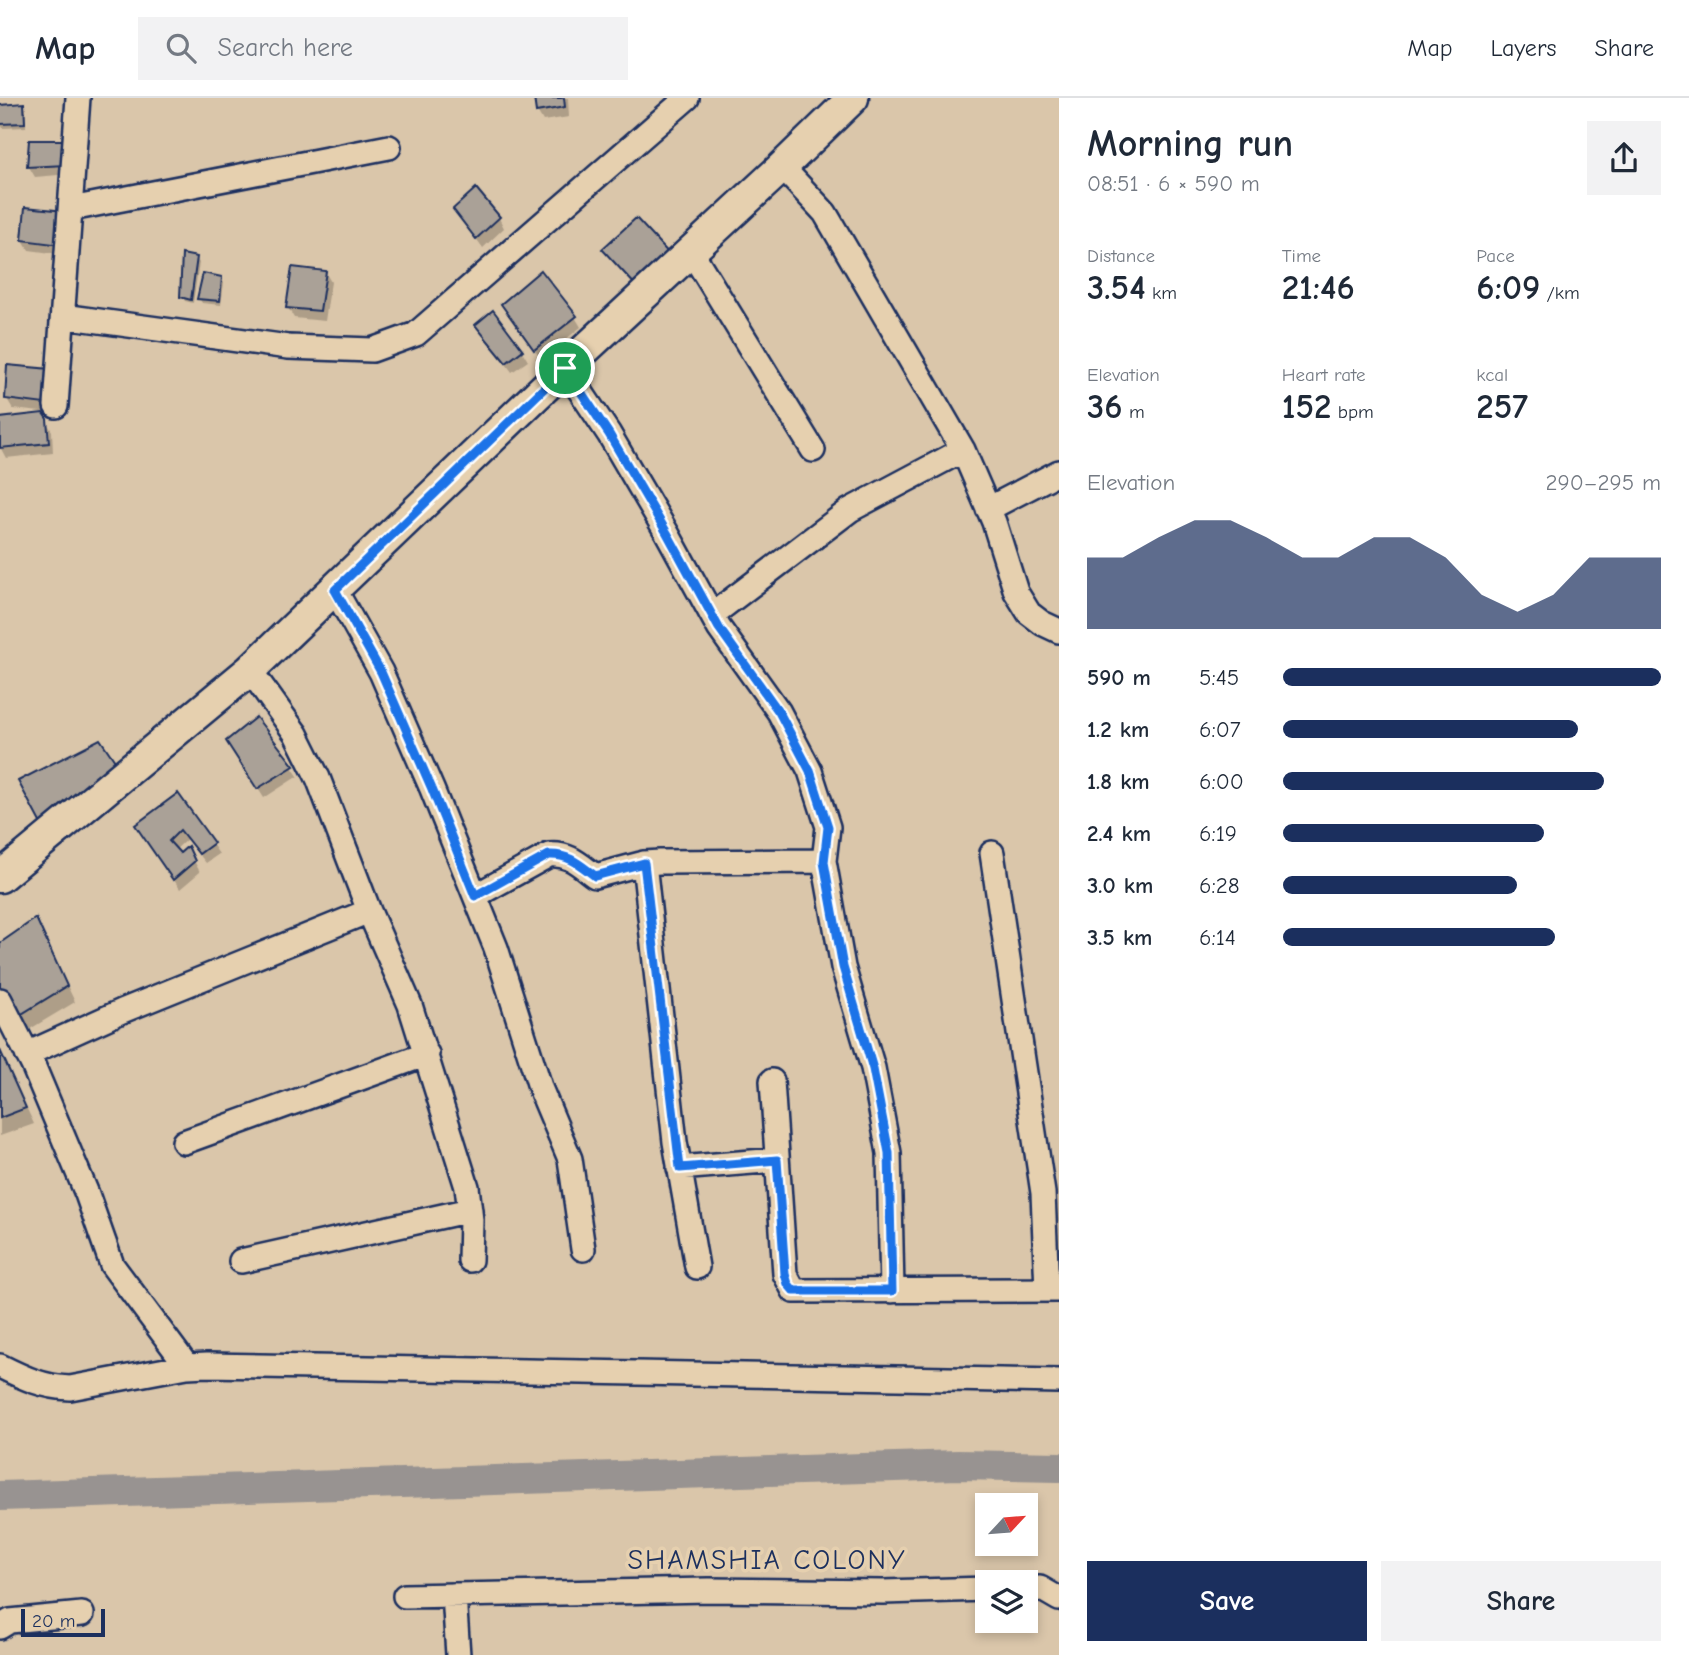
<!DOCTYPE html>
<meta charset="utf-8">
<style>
:root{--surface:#fff;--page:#f2f2f3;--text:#1f2937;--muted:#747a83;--line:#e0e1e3;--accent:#1b2f5e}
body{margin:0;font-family:"Comic Neue",sans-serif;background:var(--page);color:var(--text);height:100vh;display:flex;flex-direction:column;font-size:26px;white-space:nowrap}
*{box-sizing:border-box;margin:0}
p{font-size:23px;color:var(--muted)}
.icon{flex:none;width:38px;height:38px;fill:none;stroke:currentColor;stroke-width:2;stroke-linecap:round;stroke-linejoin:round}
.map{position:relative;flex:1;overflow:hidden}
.drawer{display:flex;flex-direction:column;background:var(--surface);width:630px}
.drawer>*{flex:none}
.needle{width:46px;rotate:64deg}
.tools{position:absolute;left:975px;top:1395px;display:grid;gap:14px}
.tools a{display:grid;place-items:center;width:63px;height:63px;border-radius:0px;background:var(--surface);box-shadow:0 4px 10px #0003;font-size:35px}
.scale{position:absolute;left:21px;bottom:18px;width:84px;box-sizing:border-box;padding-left:7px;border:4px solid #1b2f5e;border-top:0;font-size:19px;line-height:24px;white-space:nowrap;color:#1b2f5e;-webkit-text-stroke:5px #e6d0af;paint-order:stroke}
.pin{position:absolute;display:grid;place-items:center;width:60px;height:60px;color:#fff;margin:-30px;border:4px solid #fff;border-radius:50%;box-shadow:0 2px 7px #0007}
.round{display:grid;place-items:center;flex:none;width:74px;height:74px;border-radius:0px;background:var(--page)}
.headline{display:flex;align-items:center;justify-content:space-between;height:119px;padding:0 28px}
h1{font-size:38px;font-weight:600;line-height:52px}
.figures{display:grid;grid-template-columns:repeat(3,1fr);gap:10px;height:119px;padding:7px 28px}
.figures div{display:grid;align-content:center}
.figures b{font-size:35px;font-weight:600}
.figures small{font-size:19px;font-weight:400}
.figures p{font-size:19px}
.chart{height:196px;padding:14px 28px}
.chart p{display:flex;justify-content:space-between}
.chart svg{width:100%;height:126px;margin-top:7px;fill:var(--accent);opacity:.7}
.cta{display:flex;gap:14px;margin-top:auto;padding:14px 28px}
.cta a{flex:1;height:80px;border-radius:0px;background:var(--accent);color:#fff;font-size:28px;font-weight:600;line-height:80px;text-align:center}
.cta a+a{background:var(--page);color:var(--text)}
ul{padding:0 28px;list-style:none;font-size:23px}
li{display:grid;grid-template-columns:112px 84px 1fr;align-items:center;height:52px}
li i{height:18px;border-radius:9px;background:var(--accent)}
header{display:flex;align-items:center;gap:42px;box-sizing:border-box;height:98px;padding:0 35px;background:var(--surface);border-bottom:2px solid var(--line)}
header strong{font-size:33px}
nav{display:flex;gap:38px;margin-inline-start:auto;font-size:24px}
.search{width:490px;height:63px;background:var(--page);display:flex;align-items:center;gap:18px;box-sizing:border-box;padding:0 24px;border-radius:0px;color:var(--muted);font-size:26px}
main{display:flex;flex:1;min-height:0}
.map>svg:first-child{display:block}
.shadow{fill:#0003}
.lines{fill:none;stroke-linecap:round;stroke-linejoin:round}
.canal{stroke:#989391;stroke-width:30}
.building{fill:#aaa197;stroke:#1b2f5e;stroke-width:2}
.minor-casing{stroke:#1b2f5e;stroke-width:28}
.tertiary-casing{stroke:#1b2f5e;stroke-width:35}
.minor{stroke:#e6d0af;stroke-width:23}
.tertiary{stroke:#e6d0af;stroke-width:30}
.route-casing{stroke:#fff;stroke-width:14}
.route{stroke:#1a73e8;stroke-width:9}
.labels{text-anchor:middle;stroke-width:7;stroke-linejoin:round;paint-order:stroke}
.neighbourhood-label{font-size:28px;letter-spacing:2px;fill:#1b2f5e;stroke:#e6d0af}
</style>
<header>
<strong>Map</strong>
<div class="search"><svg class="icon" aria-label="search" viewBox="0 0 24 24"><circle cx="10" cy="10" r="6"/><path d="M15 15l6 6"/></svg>Search here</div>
<nav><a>Map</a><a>Layers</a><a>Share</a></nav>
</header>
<main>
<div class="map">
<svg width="1059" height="1557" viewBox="0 0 1059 1557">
<rect width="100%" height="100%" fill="#dac6aa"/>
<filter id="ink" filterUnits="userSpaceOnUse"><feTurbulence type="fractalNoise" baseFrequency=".0143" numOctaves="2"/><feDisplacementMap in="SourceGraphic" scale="14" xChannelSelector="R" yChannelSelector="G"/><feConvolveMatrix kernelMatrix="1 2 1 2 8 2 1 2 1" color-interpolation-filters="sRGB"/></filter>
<g filter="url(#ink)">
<!-- shadow -->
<path class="shadow" d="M536 0H568L569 19 543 23 537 13Z
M24 7 26 11V29L3 30 0 26Z
M62 43 70 76 35 79 29 69Z
M455 111 499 120 504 130 483 150Z
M64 114 66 157 29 152 23 142Z
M636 122 646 200 610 161 604 151Z
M196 160 199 165 193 205 185 203 182 198Z
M325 174 331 184 325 223 294 220 288 210Z
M221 181 224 185 221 207 202 205 199 200Z
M509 216 575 219 581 229 541 261Z
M477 227 522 253 528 263 512 274Z
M54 283 50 315 13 311 7 301Z
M42 317 52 333 53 355 6 360 0 349V322Z
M234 653 292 669 298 678 264 700Z
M178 697 219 756 206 765 187 741 175 752 180 757 193 761 200 774 180 791 144 738Z
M36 823 75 904 25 934 0 887V847Z
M0 953 34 1026 0 1038Z"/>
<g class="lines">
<!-- canal -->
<path class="canal" d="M0 1398 958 1367 1059 1369"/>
</g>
<!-- building -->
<path class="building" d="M534 0H564L565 9 536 14Z
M24 5 25 25 0 26V7Z
M29 42H63L66 67 27 69Z
M476 90 500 119 476 141 453 111Z
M25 109 65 113 61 147 22 142Z
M636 120 674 161 639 191 602 151Z
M182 156 197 159 191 202 180 199Z
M292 169 326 173 320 213 286 210Z
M541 172 577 218 534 252 501 206Z
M203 175 222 179 220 203 197 201Z
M493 212 523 252 506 265 475 227Z
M7 267 50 271 44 306 5 301Z
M43 315 47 321 49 345 0 350V320Z
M256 619 294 668 257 691 226 643Z
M100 641 119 669 43 730 18 683Z
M178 695 214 745 199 756 180 732 169 743 180 755 188 748 195 763 173 782 135 727Z
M36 820 67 888 15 920 0 891V845Z
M0 952 26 1010 0 1020Z"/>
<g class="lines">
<defs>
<path id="minor" d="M782 69 825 115 963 352 994 424 1016 494 1029 515 1042 525 1059 533
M71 111 389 49
M691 153 813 352
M63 218 288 249 372 252 416 236 687 0
M565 270 609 336 667 435 719 530 779 614 810 673 828 729 824 763 843 869 873 970 889 1055 892 1193
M56 308 78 0
M988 411 1059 374
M335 492 381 574 432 691 496 850 541 992 570 1061 583 1151
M712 517 850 412 963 352
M250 572 296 636 318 680 369 813 410 907 467 1089 471 1122 470 1162
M992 755 1043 1095 1047 1192
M644 765 675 1044 697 1169
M475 798 549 757C569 755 580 767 595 778L644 765 660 764 824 763
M0 902 33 967 87 1096 112 1167 187 1268
M27 956 122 913 369 813
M772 983 785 1176 794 1193 1059 1192
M184 1044 427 956
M679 1070 777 1062
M241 1163 470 1112
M0 1268C24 1280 43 1289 70 1290L187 1268 207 1267 1059 1283
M1026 1491 1040 1490 1059 1501
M454 1497 458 1557
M405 1498 709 1492 883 1494 987 1491
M0 1529 10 1523 82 1516"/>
<path id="tertiary" d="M0 779 250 572 565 270 782 69 853 0"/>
</defs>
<!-- minor casing -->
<use href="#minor" class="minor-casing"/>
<!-- tertiary casing -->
<use href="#tertiary" class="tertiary-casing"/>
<!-- minor -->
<use href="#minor" class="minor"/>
<!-- tertiary -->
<use href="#tertiary" class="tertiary"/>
</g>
</g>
<g class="lines" filter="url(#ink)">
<defs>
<path id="route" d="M565 270 609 336 667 435 719 530 779 614 810 673 828 729 824 764 843 869 873 971 889 1055 892 1193H794L788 1186 785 1176 777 1062 680 1070 644 765 595 778C580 767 569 756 549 757L475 798 432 691 381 574 335 492Z"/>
</defs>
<!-- route casing -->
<use href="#route" class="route-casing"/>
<!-- route -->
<use href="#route" class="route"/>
</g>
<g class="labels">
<!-- neighbourhood labels -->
<g class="neighbourhood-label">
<text x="767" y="1471">SHAMSHIA COLONY</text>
</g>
</g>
</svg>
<div class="tools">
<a><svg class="needle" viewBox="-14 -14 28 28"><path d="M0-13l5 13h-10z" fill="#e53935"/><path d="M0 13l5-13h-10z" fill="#747a83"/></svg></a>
<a><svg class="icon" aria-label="layers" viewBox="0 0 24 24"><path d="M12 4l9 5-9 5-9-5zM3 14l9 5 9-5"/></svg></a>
</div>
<div class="scale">20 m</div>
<div class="pin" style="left:565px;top:270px;background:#1e9e55"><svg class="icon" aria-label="arrive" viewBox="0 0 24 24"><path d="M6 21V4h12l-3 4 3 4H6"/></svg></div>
</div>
<section class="drawer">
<div class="headline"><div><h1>Morning run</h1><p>08:51 · 6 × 590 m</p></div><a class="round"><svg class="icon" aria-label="share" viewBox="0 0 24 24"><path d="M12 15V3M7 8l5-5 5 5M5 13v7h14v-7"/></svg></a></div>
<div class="figures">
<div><p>Distance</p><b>3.54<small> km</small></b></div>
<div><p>Time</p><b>21:46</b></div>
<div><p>Pace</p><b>6:09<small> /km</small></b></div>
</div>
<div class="figures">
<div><p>Elevation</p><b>36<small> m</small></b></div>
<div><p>Heart rate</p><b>152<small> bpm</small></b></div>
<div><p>kcal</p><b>257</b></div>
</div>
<div class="chart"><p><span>Elevation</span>290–295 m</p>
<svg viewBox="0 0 160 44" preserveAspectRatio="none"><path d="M0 44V19L10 19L20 12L30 6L40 6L50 12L60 19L70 19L80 12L90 12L100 19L110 32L120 38L130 32L140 19L150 19L160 19V44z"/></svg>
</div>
<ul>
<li><b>590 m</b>5:45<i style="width:100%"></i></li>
<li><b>1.2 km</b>6:07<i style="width:78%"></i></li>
<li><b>1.8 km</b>6:00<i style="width:85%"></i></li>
<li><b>2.4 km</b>6:19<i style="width:69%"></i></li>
<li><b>3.0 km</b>6:28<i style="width:62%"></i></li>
<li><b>3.5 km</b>6:14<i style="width:72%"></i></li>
</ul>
<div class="cta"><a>Save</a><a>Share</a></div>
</section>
</main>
